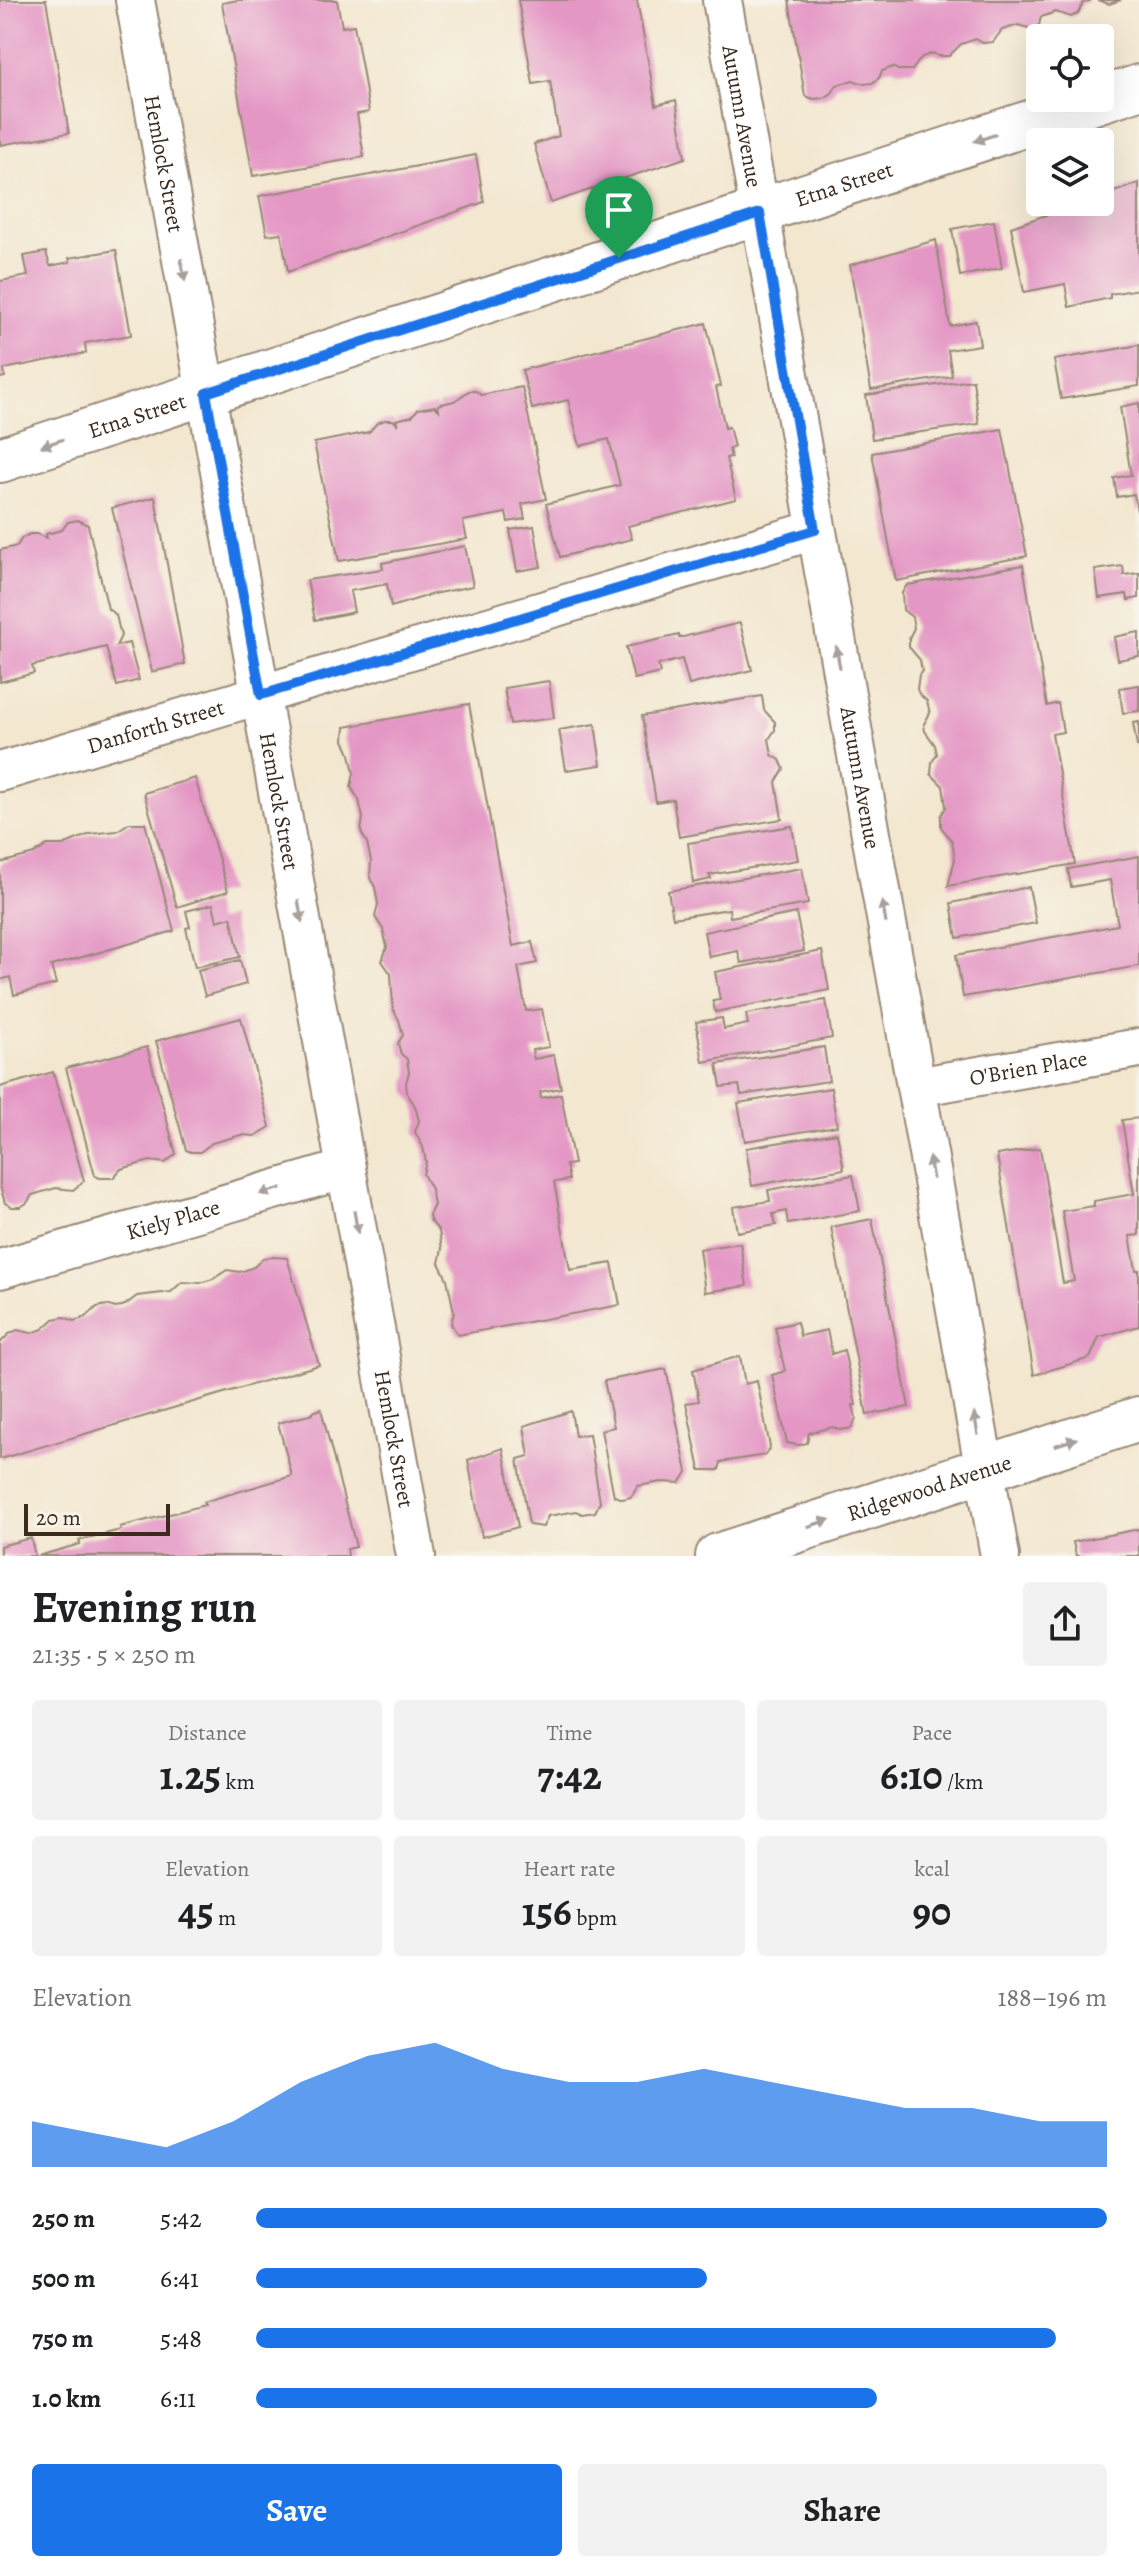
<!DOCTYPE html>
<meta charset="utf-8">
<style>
:root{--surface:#fff;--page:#f2f2f2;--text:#202124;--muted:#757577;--accent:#1a73e8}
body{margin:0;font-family:Alegreya,serif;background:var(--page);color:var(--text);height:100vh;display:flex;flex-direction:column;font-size:30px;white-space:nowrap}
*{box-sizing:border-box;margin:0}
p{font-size:26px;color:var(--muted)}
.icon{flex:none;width:44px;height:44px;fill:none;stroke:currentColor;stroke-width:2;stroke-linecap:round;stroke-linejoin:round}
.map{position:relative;height:1556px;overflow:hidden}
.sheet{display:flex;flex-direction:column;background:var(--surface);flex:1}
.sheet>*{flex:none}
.controls{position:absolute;left:1026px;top:24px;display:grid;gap:16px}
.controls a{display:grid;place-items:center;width:88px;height:88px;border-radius:8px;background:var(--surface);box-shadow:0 8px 32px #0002;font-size:40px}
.scale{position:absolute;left:24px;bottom:20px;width:146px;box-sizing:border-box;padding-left:8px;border:4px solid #3b2a1e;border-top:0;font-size:22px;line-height:28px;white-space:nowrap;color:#3b2a1e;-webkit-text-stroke:6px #f7f3e8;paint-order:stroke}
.pin{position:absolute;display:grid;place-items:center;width:68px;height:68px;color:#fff;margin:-82px -34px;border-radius:50% 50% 50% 0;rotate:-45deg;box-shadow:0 0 8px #0007}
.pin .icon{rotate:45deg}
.round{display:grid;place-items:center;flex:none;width:84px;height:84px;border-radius:8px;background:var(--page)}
.headline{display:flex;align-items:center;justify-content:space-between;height:136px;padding:0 32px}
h1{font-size:44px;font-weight:700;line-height:60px}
.figures{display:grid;grid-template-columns:repeat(3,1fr);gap:12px;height:136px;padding:8px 32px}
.figures div{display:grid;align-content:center;border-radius:8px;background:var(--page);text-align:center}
.figures b{font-size:40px;font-weight:700}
.figures small{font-size:22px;font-weight:400}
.figures p{font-size:22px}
.chart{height:224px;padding:16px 32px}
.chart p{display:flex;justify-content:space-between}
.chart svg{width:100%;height:144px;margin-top:8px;fill:var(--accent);opacity:.7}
.primary-button{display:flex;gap:16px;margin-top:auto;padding:16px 32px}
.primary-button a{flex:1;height:92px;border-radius:8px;background:var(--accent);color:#fff;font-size:32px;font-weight:700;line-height:92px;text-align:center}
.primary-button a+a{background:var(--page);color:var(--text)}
ul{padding:0 32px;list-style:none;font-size:26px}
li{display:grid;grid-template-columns:128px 96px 1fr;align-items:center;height:60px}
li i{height:20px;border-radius:10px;background:var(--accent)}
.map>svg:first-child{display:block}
.building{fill:#e496c5}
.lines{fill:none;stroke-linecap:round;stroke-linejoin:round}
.street-casing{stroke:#978877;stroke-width:42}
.secondary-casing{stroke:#978877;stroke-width:48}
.street{stroke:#fff;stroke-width:38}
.secondary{stroke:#fff;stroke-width:44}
.oneway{fill:#a79f9a}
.route-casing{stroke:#fff;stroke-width:16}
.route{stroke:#1a73e8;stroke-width:10}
.labels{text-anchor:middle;stroke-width:7;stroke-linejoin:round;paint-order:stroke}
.street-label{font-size:22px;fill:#3b2a1e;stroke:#f7f3e8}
</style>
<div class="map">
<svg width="1139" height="1556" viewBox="0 0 1139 1556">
<rect width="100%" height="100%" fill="#f7f3e8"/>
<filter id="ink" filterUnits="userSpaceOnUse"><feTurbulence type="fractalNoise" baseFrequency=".0125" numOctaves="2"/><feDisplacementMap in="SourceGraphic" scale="16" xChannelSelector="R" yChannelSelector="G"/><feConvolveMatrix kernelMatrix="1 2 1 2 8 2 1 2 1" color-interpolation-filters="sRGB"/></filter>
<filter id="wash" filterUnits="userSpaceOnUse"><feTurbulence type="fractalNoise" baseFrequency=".006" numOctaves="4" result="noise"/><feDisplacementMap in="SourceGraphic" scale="32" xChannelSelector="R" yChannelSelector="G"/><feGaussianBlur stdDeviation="1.8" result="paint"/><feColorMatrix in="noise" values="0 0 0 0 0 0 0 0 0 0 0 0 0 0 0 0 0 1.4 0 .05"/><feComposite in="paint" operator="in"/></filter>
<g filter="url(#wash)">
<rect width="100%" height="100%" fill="#f3e7d0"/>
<g id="blocks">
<!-- building -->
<path class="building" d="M0 0H46L69 133 0 145Z
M238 0H337L342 27 354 25 362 68 369 112 357 114 364 157 253 176 222 3Z
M518 0H637L656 105 676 100 685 158 551 203 534 144 559 136 550 81 533 84Z
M789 0H1090V1L1083 3 1078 13 1071 17 1056 12 1041 17 1039 25 1032 29 1018 25 1002 30 993 42 983 43 976 39 961 44 949 56H938L933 53 922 57 912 70H898L893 67 882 71 879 78 872 83 864 84 853 80 837 85 832 93 824 98 814 99 805 96Z
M1097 0H1121L1109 4Z
M476 155 484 202 288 272 281 233 267 235 259 196Z
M1139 183V289L1110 294V298L1069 307 1065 284 1024 292 1011 227 1084 202H1100V197Z
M994 221 1002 268 960 276 952 229Z
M936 240 950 326 976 321 980 345 948 350 952 376 871 390 850 265Z
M116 250 131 335 85 343 86 353 4 369 5 377 0 378V281L28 276 24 256 46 252 50 266 70 262 69 258Z
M706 323 721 386 716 387 725 428 729 427 734 447 729 449 731 457 726 458 736 499 628 526 632 539 560 557 546 504 620 485 609 439 580 446 568 400 532 409 522 370Z
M1139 345V386L1061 399 1054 360Z
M973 380 979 424 872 439 866 395Z
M522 387 546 499 522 504 525 519 508 522 506 513 463 521 467 539 339 561 314 443 369 432 377 423 385 420H393L398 425 396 420 412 416 418 409 435 406 439 410 438 405 454 401 469 391H476L481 395Z
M1139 403V510L1137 511 1134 494 1117 497 1114 478 1131 475 1120 407Z
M1002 429 1027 556 896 581 872 453Z
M155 497 185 664 152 672 112 508Z
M78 520 88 525 108 609 116 615 121 636 116 646 129 643 139 680 117 686 106 647 32 666 34 673 0 682V550L17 546 22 538 30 534H37L47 538 46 534 62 530 68 522Z
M534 526 541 567 517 571 510 530Z
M465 546 473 586 433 594 391 607 387 584 350 591 354 612 315 620 307 580 383 569 382 563Z
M1023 565 1047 706 1058 703 1063 732 1052 734 1075 864 948 886 955 859 952 841 941 827V816L946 807 943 786 931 774 932 762 937 754 935 745 925 731 924 724 930 713 927 701 919 694 917 689 919 675 922 671 920 660 909 647V638L914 628 912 617 903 610 902 593 907 585Z
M1123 566 1124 575 1139 573V598L1128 600 1127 594 1099 598 1095 570Z
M740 623 752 670 689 685 682 659 658 665 660 673 634 679 626 647 679 635V638Z
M1139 632V656L1118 660 1114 637Z
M549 681 554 718 510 724 504 688Z
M1139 685V711L1123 713 1119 688Z
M762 696 764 710 775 722V730L769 739 772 755 780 760 784 769 776 782 782 819 679 837 673 799 656 802 642 716Z
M469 704 513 946 532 942 537 963 518 967 526 1011 542 1009 549 1047 532 1050 534 1059 554 1055 561 1088 540 1092 541 1098 561 1094 574 1164 566 1165 569 1180 554 1182 570 1270 612 1263 620 1305 458 1335 451 1324 454 1312 447 1279 439 1263 442 1249 439 1231 430 1220 429 1215 434 1205 431 1189 423 1174 426 1162 423 1147 415 1132 419 1121 415 1106 407 1093 406 1083 409 1072 407 1059 401 1054 398 1043 403 1035 399 1020 393 1009 391 974 382 961 387 947 383 929 375 917 378 904 375 887 370 878 371 861 367 843 361 832 363 818 359 800 351 787 354 773 350 754 344 740 345 727Z
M1139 722V746H1137L1133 723Z
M595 724 601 765 566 770 559 730Z
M195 778 228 891 177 907 144 793Z
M129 823H145L174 931 51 966 56 984 14 995 10 977 0 980V863L34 854 47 845H63L90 834 117 831Z
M792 826 798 860 709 875 711 879 693 883 688 843Z
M1139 856V966L963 997 956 955 1118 925 1110 880 1071 887 1068 869Z
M802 868 808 904 730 917 729 909 673 918 668 891Z
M1029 887 1036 923 957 938 951 903Z
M213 904 217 921 231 917 240 957 195 967 186 928 190 927 186 911Z
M796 913 804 951 741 963 738 951 709 957 704 932Z
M822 951 829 990 715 1012 713 1001 720 1000 715 972Z
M240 960 246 984 205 996 198 970Z
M826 1000 832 1038 703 1062 696 1022 722 1018 724 1029 748 1024 746 1014Z
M241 1018 270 1127 255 1136 241 1135 212 1143 200 1152H191L186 1150 156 1041Z
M147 1047 176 1154 165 1163 150 1161 121 1169 113 1178H100L95 1176 66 1068Z
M824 1047 829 1081 741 1095 739 1085 721 1087 717 1064Z
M53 1072 84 1181 73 1190 56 1188 32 1195 27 1203 20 1207H12L5 1203 0 1186V1087Z
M831 1088 837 1126 745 1141 738 1103Z
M1139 1118V1235L1130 1236 1136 1270H1139V1326L1099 1337 1090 1358 1034 1375 997 1155 1040 1148 1063 1283 1074 1281 1062 1211 1094 1206V1201L1134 1194 1122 1120Z
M837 1133 844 1169 752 1186 746 1148Z
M853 1175 860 1211 788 1224 786 1211 773 1214 776 1225 737 1232 733 1207 770 1201 768 1190Z
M872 1219 909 1407 867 1415 831 1227Z
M740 1243 747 1286 705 1292 699 1249Z
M272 1257 287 1258 319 1365 0 1459V1343L9 1334 17 1330 32 1333 43 1329 54 1319 64 1317 74 1321 86 1317 97 1307 107 1305 115 1308 125 1305 137 1296 171 1292 182 1282 200 1283 213 1279 227 1270 240 1272 254 1267 263 1258Z
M797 1322 800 1336 827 1330 832 1354 844 1350 856 1405H853L856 1418 852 1428 840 1430 832 1427 809 1433 807 1443 799 1445 787 1443 772 1375 785 1371 775 1327Z
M740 1356 745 1384 757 1381 770 1447 765 1455 721 1462 719 1470H700L686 1403 699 1401 693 1370Z
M666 1369 687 1472 680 1483 661 1482 638 1486 631 1497 623 1499 614 1496 601 1430 614 1427 604 1381Z
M321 1409 356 1547 347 1549 348 1556H38L80 1544 79 1540 121 1530 120 1527 205 1505 203 1502 292 1476 278 1423 313 1414V1412Z
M571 1411 575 1436 589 1434 600 1502 595 1512 582 1514 577 1511 548 1516 543 1527 529 1525 518 1459 529 1456 524 1426Z
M503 1448 518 1527 482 1537 468 1460Z
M1139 1529V1556H1076L1073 1542Z
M31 1538 35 1556H0V1546Z"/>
</g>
</g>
<g filter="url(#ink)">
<use href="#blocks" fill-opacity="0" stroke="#978877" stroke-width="2"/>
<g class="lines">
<defs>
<g id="street">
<path id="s1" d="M135 0 416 1556"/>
<path id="s2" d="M722 0 1000 1556"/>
<path id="s3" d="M0 772 815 530"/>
<path id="s4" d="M916 1087 1139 1048"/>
<path id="s5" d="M0 1269 346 1169"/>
</g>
<g id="secondary">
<path id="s6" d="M0 460 1139 87"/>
<path id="s7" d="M718 1556 1139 1419"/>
</g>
</defs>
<!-- street casing -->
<use href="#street" class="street-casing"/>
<!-- secondary casing -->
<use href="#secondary" class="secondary-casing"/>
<!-- street -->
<use href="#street" class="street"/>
<!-- secondary -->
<use href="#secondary" class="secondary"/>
</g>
<!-- one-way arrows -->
<defs><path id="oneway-solid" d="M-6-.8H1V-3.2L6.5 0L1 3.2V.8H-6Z" transform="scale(2)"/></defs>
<g class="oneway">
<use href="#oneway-solid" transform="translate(985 138) rotate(162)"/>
<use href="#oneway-solid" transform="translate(183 270) rotate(80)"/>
<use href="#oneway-solid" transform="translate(52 443) rotate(162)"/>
<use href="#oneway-solid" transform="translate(838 657) rotate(-100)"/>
<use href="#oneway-solid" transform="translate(300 911) rotate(80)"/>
<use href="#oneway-solid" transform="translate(884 912) rotate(-100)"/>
<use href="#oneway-solid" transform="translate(931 1168) rotate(-100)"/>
<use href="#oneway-solid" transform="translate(271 1191) rotate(164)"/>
<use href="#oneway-solid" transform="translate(356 1222) rotate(80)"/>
<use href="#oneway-solid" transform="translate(976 1424) rotate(-100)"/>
<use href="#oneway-solid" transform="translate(1066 1442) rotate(-18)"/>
<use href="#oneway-solid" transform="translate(819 1523) rotate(-18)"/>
</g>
</g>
<g class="lines" filter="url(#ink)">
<defs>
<path id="route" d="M760 213 815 530 261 695 206 393Z"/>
</defs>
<!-- route casing -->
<use href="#route" class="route-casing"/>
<!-- route -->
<use href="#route" class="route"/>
</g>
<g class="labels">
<!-- street labels -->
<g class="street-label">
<text dy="8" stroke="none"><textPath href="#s2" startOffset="118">Autumn Avenue</textPath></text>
<text dy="8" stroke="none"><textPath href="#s1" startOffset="166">Hemlock Street</textPath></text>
<text dy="8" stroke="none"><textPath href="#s6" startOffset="888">Etna Street</textPath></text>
<text dy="8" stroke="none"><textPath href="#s6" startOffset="144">Etna Street</textPath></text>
<text dy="8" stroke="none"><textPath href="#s3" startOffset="162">Danforth Street</textPath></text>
<text dy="8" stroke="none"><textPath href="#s2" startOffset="790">Autumn Avenue</textPath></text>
<text dy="8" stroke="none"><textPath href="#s1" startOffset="814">Hemlock Street</textPath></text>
<text dy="8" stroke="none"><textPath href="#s4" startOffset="114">O'Brien Place</textPath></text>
<text dy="8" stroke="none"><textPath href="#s5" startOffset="180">Kiely Place</textPath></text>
<text dy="8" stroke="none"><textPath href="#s1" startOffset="1462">Hemlock Street</textPath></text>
<text dy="8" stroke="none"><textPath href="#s7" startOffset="222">Ridgewood Avenue</textPath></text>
</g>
</g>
</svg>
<div class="controls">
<a><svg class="icon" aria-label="locate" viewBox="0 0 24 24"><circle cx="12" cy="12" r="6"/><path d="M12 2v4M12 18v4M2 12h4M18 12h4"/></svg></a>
<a><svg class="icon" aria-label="layers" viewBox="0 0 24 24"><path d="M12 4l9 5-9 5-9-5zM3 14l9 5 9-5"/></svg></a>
</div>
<div class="scale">20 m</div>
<div class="pin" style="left:619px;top:258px;background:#1e9e55"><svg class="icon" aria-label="arrive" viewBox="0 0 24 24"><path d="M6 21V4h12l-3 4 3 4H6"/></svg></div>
</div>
<section class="sheet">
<div class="headline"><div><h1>Evening run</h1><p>21:35 · 5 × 250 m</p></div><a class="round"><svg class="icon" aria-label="share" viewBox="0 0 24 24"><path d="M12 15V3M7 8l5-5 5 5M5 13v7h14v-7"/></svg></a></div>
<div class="figures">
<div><p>Distance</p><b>1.25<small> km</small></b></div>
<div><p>Time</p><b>7:42</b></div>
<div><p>Pace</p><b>6:10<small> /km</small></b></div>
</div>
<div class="figures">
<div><p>Elevation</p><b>45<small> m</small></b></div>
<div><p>Heart rate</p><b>156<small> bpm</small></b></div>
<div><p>kcal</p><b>90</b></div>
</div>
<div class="chart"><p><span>Elevation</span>188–196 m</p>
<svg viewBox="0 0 160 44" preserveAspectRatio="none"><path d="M0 44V30L10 34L20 38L30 30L40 18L50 10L60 6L70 14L80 18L90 18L100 14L110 18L120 22L130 26L140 26L150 30L160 30V44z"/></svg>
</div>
<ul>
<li><b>250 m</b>5:42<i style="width:100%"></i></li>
<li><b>500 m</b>6:41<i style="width:53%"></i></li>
<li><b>750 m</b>5:48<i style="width:94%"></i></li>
<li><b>1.0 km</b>6:11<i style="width:73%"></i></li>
</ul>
<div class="primary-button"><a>Save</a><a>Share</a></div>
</section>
